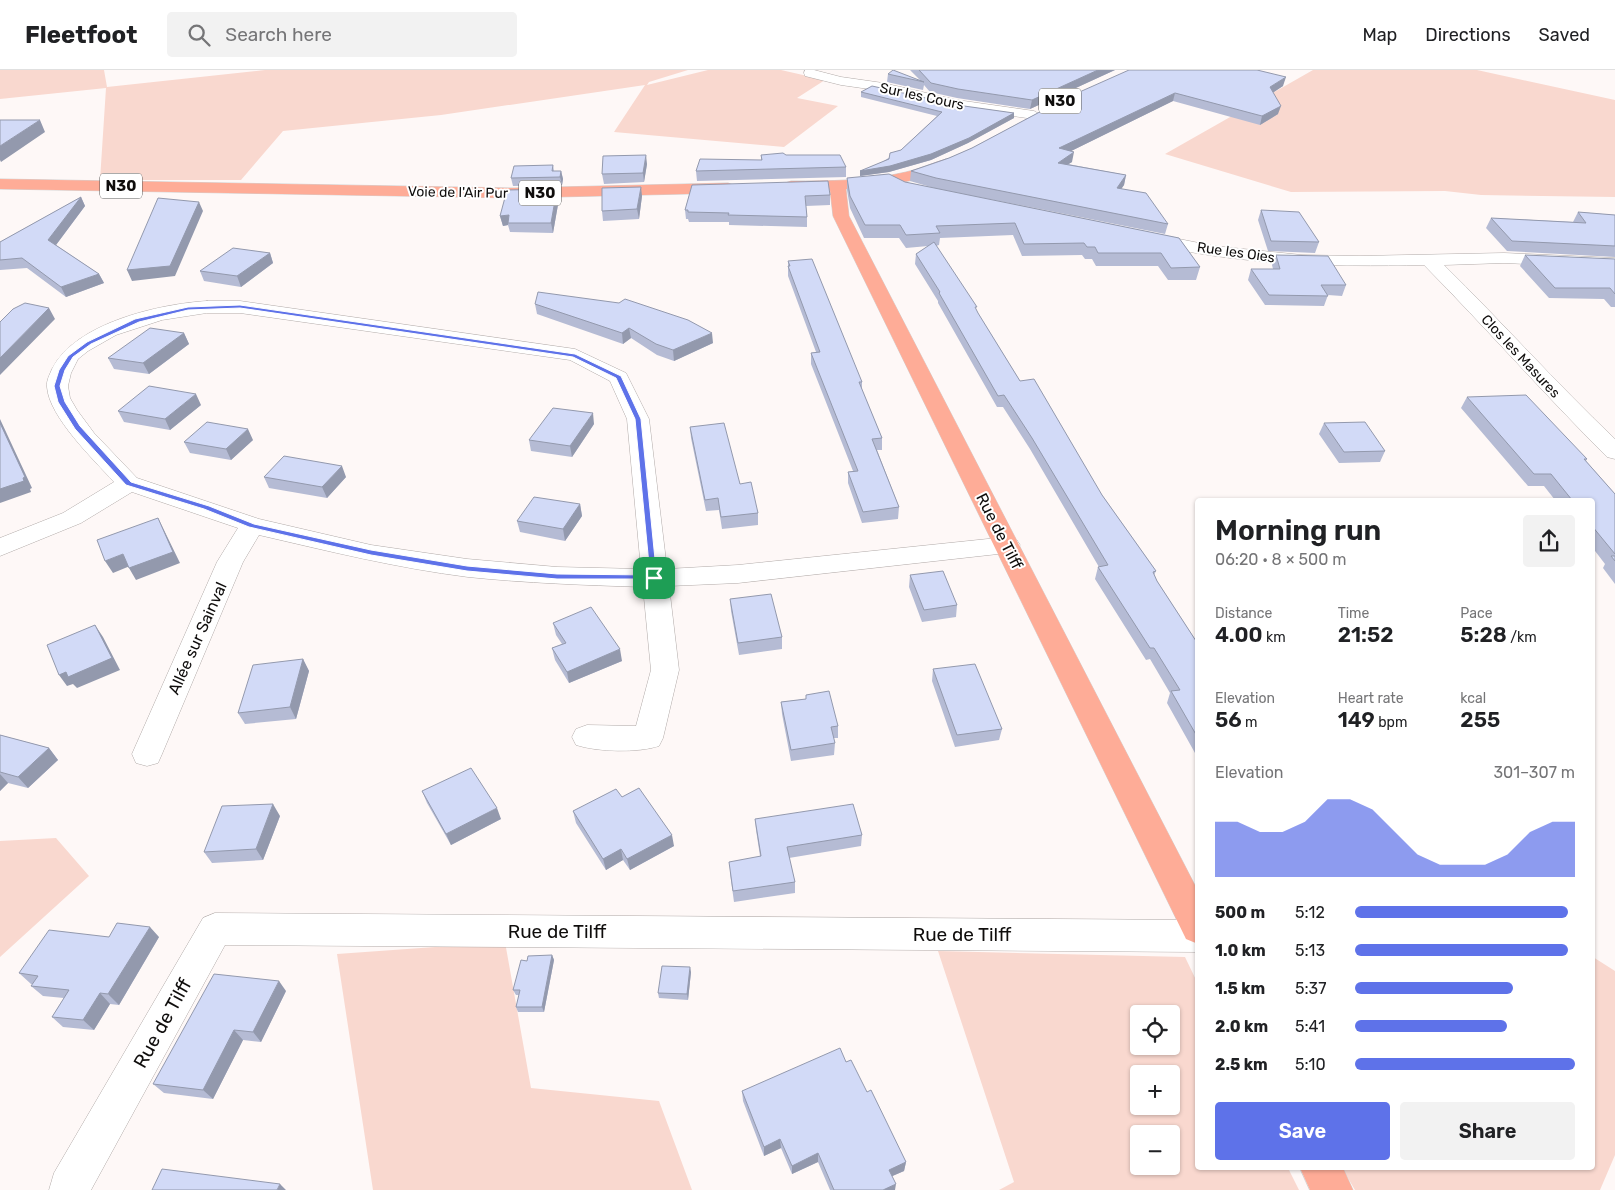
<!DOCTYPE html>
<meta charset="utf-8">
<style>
:root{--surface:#fff;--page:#f2f2f2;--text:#202124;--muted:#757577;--line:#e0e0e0;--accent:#5e72e9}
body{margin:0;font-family:Rubik,sans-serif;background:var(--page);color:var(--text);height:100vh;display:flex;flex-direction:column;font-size:19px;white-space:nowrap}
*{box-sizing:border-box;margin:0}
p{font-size:16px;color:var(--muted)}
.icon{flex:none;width:28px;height:28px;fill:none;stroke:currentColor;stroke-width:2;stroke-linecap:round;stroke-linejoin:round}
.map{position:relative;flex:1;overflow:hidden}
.panel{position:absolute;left:1195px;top:428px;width:400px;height:672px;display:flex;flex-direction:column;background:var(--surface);border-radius:5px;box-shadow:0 1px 4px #0004}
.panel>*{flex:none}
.tools{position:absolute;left:1130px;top:935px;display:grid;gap:10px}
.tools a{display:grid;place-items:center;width:50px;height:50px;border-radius:5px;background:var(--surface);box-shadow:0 1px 4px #0004;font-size:25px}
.pin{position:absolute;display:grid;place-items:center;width:42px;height:42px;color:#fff;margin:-21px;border-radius:10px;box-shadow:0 2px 8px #0006}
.round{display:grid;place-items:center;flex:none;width:52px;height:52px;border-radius:5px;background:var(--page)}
.headline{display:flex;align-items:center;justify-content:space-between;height:85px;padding:0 20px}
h1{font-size:28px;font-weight:600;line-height:38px}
.metrics{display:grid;grid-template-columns:repeat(3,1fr);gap:8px;height:85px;padding:5px 20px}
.metrics div{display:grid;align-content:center}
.metrics b{font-size:21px;font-weight:600}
.metrics small{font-size:14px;font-weight:400}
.metrics p{font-size:14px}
.chart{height:140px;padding:10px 20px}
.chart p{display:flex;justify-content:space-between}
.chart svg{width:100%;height:90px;margin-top:5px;fill:var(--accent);opacity:.7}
.button{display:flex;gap:10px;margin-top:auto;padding:10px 20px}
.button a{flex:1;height:58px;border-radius:5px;background:var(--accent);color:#fff;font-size:20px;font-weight:600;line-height:58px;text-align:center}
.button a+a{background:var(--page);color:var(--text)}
ul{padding:0 20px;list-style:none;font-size:16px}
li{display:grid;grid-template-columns:80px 60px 1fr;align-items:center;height:38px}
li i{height:12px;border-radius:6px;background:var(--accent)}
header{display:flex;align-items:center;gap:30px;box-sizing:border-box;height:70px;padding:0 25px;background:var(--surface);border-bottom:1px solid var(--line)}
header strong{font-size:24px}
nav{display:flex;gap:28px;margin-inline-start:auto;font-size:18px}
.search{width:350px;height:45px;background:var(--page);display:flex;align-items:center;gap:12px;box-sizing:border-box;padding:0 18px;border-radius:5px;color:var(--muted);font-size:19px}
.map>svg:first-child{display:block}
.green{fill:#f9d8cf;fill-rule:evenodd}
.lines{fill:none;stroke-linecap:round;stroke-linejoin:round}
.minor-casing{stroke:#b1aaa8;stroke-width:1}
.major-casing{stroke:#d4d3d3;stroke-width:1}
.minor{fill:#fff;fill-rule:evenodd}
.major{fill:#feac97;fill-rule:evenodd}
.wall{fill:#b5bbd4}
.shaded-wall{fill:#9399ad}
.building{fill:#d2daf7;stroke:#9399ad}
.route{fill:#5e72e9;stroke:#fff;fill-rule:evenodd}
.labels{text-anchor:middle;stroke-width:4;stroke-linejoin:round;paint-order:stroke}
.far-street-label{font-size:14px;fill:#0f0d0c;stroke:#fff}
.shield{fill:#fff;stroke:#575655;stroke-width:1}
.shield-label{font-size:15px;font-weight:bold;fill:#0f0d0c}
.street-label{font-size:16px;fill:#0f0d0c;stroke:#fff}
.near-street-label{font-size:19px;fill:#0f0d0c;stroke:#fff}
</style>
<header>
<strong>Fleetfoot</strong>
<div class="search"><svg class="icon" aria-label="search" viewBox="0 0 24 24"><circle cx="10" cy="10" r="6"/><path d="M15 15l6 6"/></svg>Search here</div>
<nav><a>Map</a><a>Directions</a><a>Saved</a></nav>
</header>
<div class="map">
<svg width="1615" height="1120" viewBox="0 0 1615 1120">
<rect width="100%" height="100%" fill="#fef8f7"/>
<!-- green -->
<path class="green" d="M0 0H104L107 17 265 0H688L649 12 647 15 708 0H781L825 10 797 28 838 36 784 77 614 62 645 15 441 45 283 61 241 110H100L106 18 0 29Z
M1313 0H1477L1615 30V127L1481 125 1445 121 1291 122 1165 84Z
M56 768 89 806 0 887V771Z
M505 872 531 1018 659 1031 692 1120H373L337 884Z
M938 881 1185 887 1197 912 1198 1098H1288L1299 1120H999L1014 1112ZM1139 944H1171V976H1139ZM1139 1004H1171V1036H1139ZM1139 1064H1171V1096H1139Z
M1593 887 1615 901V1085L1600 1120H1355L1342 1098H1592Z"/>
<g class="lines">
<defs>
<path id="minor" d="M805 0H814L841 7 883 13 957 30 1034 41 1041 45 1034 49 957 38 883 21 841 15 805 6 804 3Z
M1149 163 1214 176 1302 185 1359 186 1504 183 1615 188V198L1504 193 1444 195C1502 252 1556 313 1615 369V389L1607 387C1544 324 1486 258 1424 195 1329 197 1235 195 1143 172L1140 168 1143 164Z
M207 231H240L575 279 626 303 649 349 667 499 738 495 1007 467 1016 469 1020 475 1016 481 1007 483 738 513 669 516 679 600 663 668 659 676C639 683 597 682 576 675L572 667 576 659 587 655 636 656 651 600 643 517C584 515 526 513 468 507 397 498 328 481 259 465L243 492 162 684 158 693 147 696 136 693 132 684 217 492 238 458 132 422 81 453 0 486V468L63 443 114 412C94 390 49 347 47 317 46 311 50 304 52 299 75 253 159 234 207 231ZM207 243H240L570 290 610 311 627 349 641 499 557 497 467 489 371 475 259 449 137 408 94 363 77 340 70 328 68 316 71 303 78 289 88 281 116 265 162 250Z
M215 843 1198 850V882L225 875 91 1120H49L54 1103 203 848Z"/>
<path id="major" d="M946 89 951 91 954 94C942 110 866 118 846 119L849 146 1198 821V874L1186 869 833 146 830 120 791 121 785 119 783 116 785 113 791 111C829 111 868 111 906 102 920 99 932 93 946 89Z
M0 109 514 118 728 113 734 115 736 118 734 121 728 123 514 128 0 119Z
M1300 1098H1343L1353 1120H1310Z"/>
</defs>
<!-- minor casing -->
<use href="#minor" class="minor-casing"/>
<!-- major casing -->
<use href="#major" class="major-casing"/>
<!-- minor -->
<use href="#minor" class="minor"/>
<!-- major -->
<use href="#major" class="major"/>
</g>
<!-- wall -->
<path class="wall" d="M910 0H1115L1030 39 957 28 930 22 924 15 923 20 887 12 888 4 920 10Z
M1283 16 1273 22 1278 44 1260 55 1173 31 1071 81 1072 92 1068 94 1126 105 1124 115 1121 119 1168 154 1165 164 974 126 1179 168 1200 197 1196 210H1168L1158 196H1096L1092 189H1085L1082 185 1022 186 1013 165 940 168 939 175 936 176 1020 311 1102 425 1156 501 1154 505 1157 511 1198 574V683H1195L1167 633 1170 623 1150 589 1146 590 1095 509 1098 497H1099L1030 379 1003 337H997L938 233V231L915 194 916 184 928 176 906 178 899 168H864L850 138 847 120V108L905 112 934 118 910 111 911 101 949 88 972 78 1066 28Z
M861 22 1014 43V48L968 73 931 90 889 102 860 106 901 80 937 46 861 27Z
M761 85 846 97V107L697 111 696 101 761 90Z
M647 94 644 112 604 114 602 104Z
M553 95 554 101H561L563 109 562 115 513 116 511 108Z
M692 115 830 125V135L806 136 807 147V157L729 155V152H689L688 149H686L685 140Z
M557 119 559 129 553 163 510 162 508 155 503 156 500 146Z
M642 126 639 149 603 151 602 141Z
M81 127 85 136 56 175 99 204 104 213 66 227 27 198 0 200V172Z
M1261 140 1319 172 1315 183 1268 181 1258 150Z
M1578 142 1615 145V187L1507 181 1486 158 1491 148 1573 152Z
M270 183 273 193 241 217 204 211 200 201Z
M1276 185 1346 215 1342 226 1328 225 1324 236 1265 235 1248 210 1251 199H1273L1272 195Z
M1525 185 1615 189V237H1611L1604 229 1549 228 1520 196Z
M788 191 862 312V320L882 368V380H877L899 437 898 449 862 453 848 413V402L853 401 811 294V283L816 282 788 206Z
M535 234 713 273 674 291 657 285 631 268 623 274 537 244Z
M184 263 189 274 149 304 114 299 108 288Z
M1467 327 1587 389 1586 391 1615 424V514L1603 498 1605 494 1592 477V430H1555L1544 416H1528L1461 338Z
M201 335 170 360 124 352 118 341Z
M1324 353 1385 381 1380 392 1339 393 1319 364Z
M594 354 572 387 531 381 529 370Z
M690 357 740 414 758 443V455L722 459 719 440 706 441 691 368Z
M253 370 231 390 190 383 184 372Z
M264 407H346L327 428 269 418Z
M580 434 582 446 565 471 520 462 517 451Z
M910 505 957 535 956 547 922 552 909 517Z
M730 529 782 567V579L739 585 731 541Z
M553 553 622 591 569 613 555 590 552 578 562 574 556 565Z
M303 589 309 601 296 649 245 654 238 643Z
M933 599 1002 659 999 670 955 677 932 611Z
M806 625 838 656V668H833L835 673 834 685 791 691 782 644 781 632 806 629Z
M0 665 49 678 58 690 28 718 8 713 0 721Z
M422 721 501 749 451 775 427 733Z
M622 727 674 776 630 800 623 790 606 800 576 753 573 741Z
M280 746 263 790 212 793 204 782Z
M755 749 862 765 861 776 789 788 795 812V823L734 832 730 803 760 786 756 760Z
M109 867H159L119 935 110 934 94 960 63 957 52 947 64 928 43 926 31 916 33 914H31L19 903Z
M552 885 554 890 544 942H518L516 937 519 925H516L513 920 527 891Z
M691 902 688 930 659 928 658 923Z
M286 921 261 972 243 970 213 1029 164 1023 153 1014Z
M846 992 867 1022 906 1092 904 1101 892 1106 895 1120H830L818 1092 792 1104 781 1078 764 1086 743 1031 742 1021Z"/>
<!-- shaded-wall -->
<path class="shaded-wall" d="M1098 0H1115L1030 39 1032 30Z
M1286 7 1283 16 1268 26 1270 17Z
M1175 23 1173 31 1057 88 1059 78Z
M1281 36 1278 44 1260 55 1262 46Z
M1014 43V48L968 73 931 90 889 102 860 106V101Z
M40 50 45 62 1 92 0 90V76Z
M1074 82 1072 92 1056 102 1058 93Z
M646 85 647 94 644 112 643 103Z
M561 101 563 109 562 115 560 107Z
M1126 105 1124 115 1115 128 1117 118Z
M641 117 642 126 639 149 637 139Z
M557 119 559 129 553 163 551 153Z
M81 127 85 136 53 179 48 170Z
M199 132 203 141 175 206 132 211 127 200Z
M509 145 508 153V155L503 156 500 146Z
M270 183 273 193 241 217 237 206Z
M99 204 104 213 66 227 61 217Z
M49 238 55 249 0 305V288Z
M629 258 631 268 623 274 622 263Z
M184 263 189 274 149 304 143 293Z
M712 263 713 273 674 291 673 280Z
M196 324 201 335 170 360 165 349Z
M593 343 594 354 572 387 570 376Z
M0 349 32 418 30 419 31 422 0 433Z
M248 359 253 370 231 390 226 379Z
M342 396 346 407 327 428 322 417Z
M580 434 582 446 565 471 563 459Z
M158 448 164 460 180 493 136 510 129 498Z
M123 484 130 496 113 503 105 491Z
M95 555 103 567 120 600 77 618 73 614 67 616 59 605Z
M620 579 622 591 569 613 567 602Z
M303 589 309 601 296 649 290 637Z
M49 678 58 690 28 718 18 707Z
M0 704 8 713 0 721Z
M273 734 280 746 263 790 256 779Z
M497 738 501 749 451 775 446 764Z
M672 765 674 776 630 800 627 789Z
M621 779 623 790 606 800 603 789Z
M150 857 159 867 119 935 108 924Z
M552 885 554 890 544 942 542 937Z
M690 897 691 902 688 930 687 924Z
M279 911 286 921 261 972 253 962Z
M100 923 110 934 94 960 83 950Z
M234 960 243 970 213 1029 203 1020Z
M780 1069 781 1078 764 1086V1077Z
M818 1083V1092L792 1104V1096Z
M906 1092 904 1101 888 1108 889 1100Z
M280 1114 286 1120H277Z
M896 1114 895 1120H883Z"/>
<!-- building -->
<path class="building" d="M893 0 924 12 888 4Z
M919 0H1098L1032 30 958 19 931 13Z
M1129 0H1257L1286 7 1270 17 1281 36 1262 46 1175 23 1059 78 1074 82 1058 93 1126 105 1117 118 1146 123 1168 154 936 108 911 101 949 88 972 78 1066 28Z
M872 16 957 35 1014 43 969 68 931 84 890 96 860 101 889 89 890 83 901 80 942 42 861 22Z
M0 50H40L0 76Z
M783 83 786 85H840L846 97 696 101 700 89 762 90 761 85Z
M646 85 643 103 602 104 603 86Z
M553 95 552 101H561L560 107 511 108 514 96Z
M889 104 905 112 1179 168 1200 197 1171 198 1161 183H1098L1095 177H1087L1084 173 1024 174 1015 153 936 156 940 163 906 165 900 155H865L850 126 847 108Z
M828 111 830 125 805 126 807 147 728 145 729 143 688 142V140H685L692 115Z
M641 117 637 139 602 141V118Z
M557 119 551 153H508L509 145 500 146 507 120Z
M81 127 48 170 99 204 61 217 22 188 0 190V172Z
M158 128 199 132 170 196 127 200Z
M1261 140 1299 142 1319 172 1271 171Z
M1578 142 1615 145V176L1512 171 1491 148 1586 153Z
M934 172 977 237H975L978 243 1020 311 1034 309 1102 425 1156 501 1153 502 1157 511 1198 574V668L1171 621 1180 620 1154 578H1150L1098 497 1108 495 1032 368 1004 325 998 326 939 223 940 222 916 184Z
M233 178 270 183 237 206 200 201Z
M1276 185 1328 186 1346 215H1321L1328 226 1269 225 1251 199H1280Z
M1525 185 1615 189V224L1610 218H1555Z
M812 189 862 312H859L882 368 872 369 899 437 863 442 848 402 858 401 811 283 820 282 788 196H790L788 191Z
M538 222 619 233 625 229 688 250 712 263 673 280 656 274 629 258 622 263 535 234Z
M25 233 49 238 0 288V252L13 239Z
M150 258 184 263 143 293 108 288Z
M149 316 196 324 165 349 118 341Z
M1526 325 1587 389H1584L1615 424V484L1592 456V430H1572L1551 404H1534L1467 327Z
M553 338 593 343 570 376 529 370Z
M207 352 248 359 226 379 184 372Z
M1365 352 1385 381 1344 382 1324 353Z
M0 353 25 407 23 408 24 411 0 419Z
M724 353 740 414 751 412 758 443 721 447 718 428 705 430 690 357Z
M284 386 342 396 322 417 264 407Z
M534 427 580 434 563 459 517 451Z
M158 448 173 482 129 498 123 484 105 491 97 470Z
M1611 486H1615V491Z
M943 501 957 535 924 540 910 505Z
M771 524 782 567 738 573 730 529Z
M591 537 620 579 567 602 552 578 566 573 553 553Z
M95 555 112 588 68 607 66 602 59 605 47 575Z
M303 589 290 637 238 643 253 595Z
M975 594 1002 659 957 665 933 599Z
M829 621 838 656 831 657 835 673 791 680 781 632 806 629V625Z
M0 665 49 678 18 707 0 702Z
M471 698 497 738 446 764 422 721Z
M639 718 672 765 627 789 621 779 603 789 573 741 616 719 622 727Z
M273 734 256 779 204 782 222 736Z
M853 734 862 765 787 777 795 812 733 821 729 792 761 786 755 749Z
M117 853 150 857 108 924 100 923 83 950 52 947 69 920 31 916 38 906 19 903 49 860 109 867Z
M552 885 542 937H516L520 920H513L521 890 527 891 528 886Z
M662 896 690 897 687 924 658 923Z
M214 904 279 911 253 962 234 960 203 1020 153 1014Z
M840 978 846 992 851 990 867 1022 871 1020 906 1092 889 1100 896 1114 883 1120H834L818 1083 792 1096 780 1069 764 1077 742 1021Z
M162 1099 280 1114 277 1120H152Z"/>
<!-- route -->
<path class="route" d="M240 235 575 284 621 306 641 349 657 509H557L467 501 371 485 249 457 204 439 126 415 75 359 58 332 54 316 59 300 68 286 87 272 135 249 188 237ZM240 238 573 287 616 308 635 349 650 505 557 504 467 496 371 480 254 454 209 436 131 412 80 356 65 332 60 316 65 300 73 287 91 274 139 252 188 240Z"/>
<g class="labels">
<!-- far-street labels -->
<g class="far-street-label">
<text transform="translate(922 26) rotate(12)" y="5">Sur les Cours</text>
<text transform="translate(458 122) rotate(1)" y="5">Voie de l'Air Pur</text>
<text transform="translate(1236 182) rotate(8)" y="5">Rue les Oies</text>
<text transform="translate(1521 286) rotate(47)" y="5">Clos les Masures</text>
</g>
<!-- shield labels -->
<g class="shield">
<rect x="1039" y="18.5" width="42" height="25" rx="4"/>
<rect x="100" y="103.5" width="42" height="25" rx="4"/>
<rect x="519" y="110.5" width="42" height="25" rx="4"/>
</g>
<g class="shield-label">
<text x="1060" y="36">N30</text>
<text x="121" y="121">N30</text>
<text x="540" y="128">N30</text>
</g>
<!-- street labels -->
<g class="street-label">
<text transform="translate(1000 461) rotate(63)" y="6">Rue de Tilff</text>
<text transform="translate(197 568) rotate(-66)" y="6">Allée sur Sainval</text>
</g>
<!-- near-street labels -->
<g class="near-street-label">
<text x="557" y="868">Rue de Tilff</text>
<text x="962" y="871">Rue de Tilff</text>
<text transform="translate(162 953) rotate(-61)" y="7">Rue de Tilff</text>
</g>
</g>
</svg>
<div class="tools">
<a><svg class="icon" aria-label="locate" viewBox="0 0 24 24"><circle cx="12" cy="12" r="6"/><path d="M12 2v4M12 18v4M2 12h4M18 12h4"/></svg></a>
<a>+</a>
<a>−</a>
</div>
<div class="pin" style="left:654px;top:508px;background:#1e9e55"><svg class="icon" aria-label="arrive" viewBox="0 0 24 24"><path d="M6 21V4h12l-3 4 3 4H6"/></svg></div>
<section class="panel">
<div class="headline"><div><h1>Morning run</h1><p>06:20 · 8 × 500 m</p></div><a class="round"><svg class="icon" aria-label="share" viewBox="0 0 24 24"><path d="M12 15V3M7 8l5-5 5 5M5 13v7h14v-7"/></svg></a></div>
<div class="metrics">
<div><p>Distance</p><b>4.00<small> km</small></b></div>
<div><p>Time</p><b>21:52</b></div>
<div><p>Pace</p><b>5:28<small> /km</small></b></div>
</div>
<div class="metrics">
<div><p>Elevation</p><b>56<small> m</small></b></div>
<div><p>Heart rate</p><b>149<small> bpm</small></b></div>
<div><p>kcal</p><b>255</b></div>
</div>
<div class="chart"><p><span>Elevation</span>301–307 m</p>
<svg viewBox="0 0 160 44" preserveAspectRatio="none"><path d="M0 44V17L10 17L20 22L30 22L40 17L50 6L60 6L70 11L80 22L90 33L100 38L110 38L120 38L130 33L140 22L150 17L160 17V44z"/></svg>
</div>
<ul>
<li><b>500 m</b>5:12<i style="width:97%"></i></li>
<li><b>1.0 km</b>5:13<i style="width:97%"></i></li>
<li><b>1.5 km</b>5:37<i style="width:72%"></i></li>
<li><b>2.0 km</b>5:41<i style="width:69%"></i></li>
<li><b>2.5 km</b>5:10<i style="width:100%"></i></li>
</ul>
<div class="button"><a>Save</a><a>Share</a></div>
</section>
</div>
